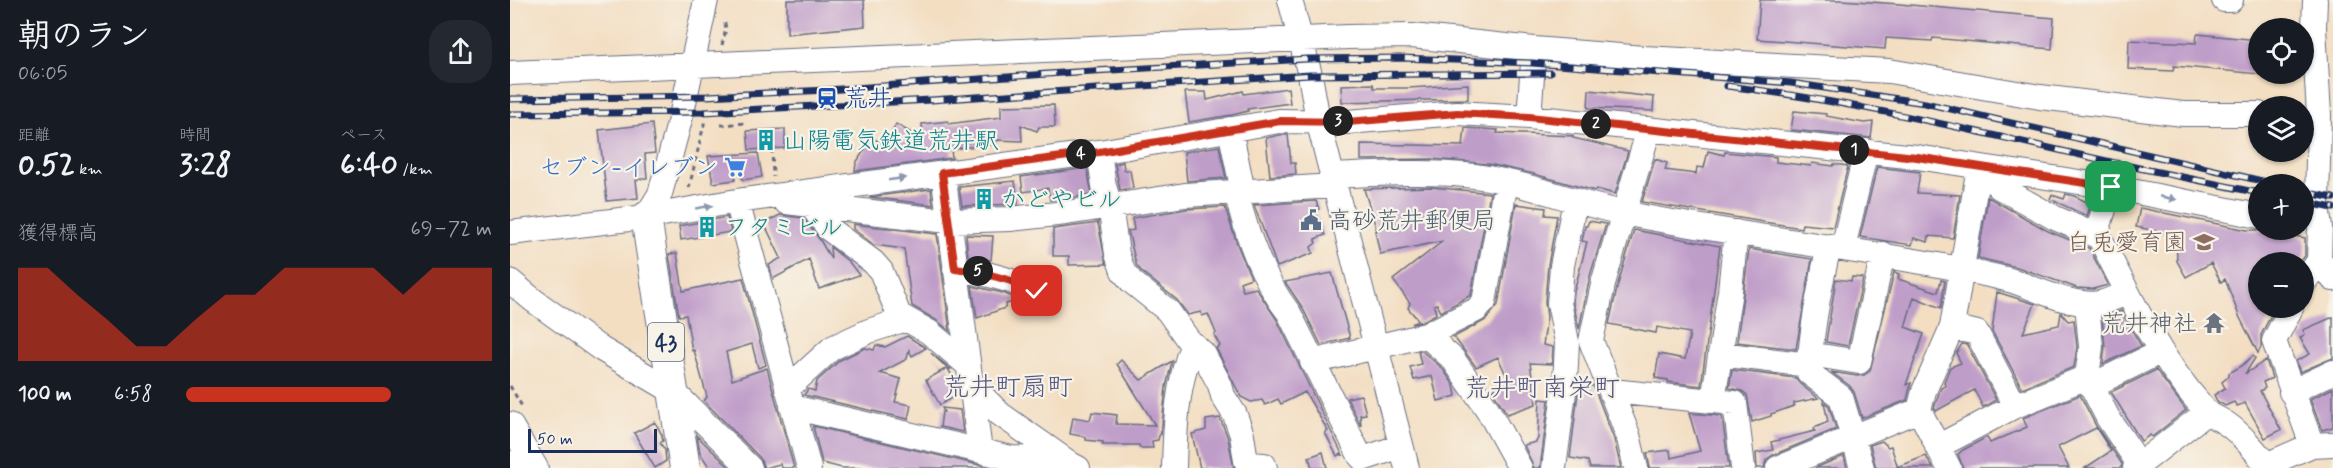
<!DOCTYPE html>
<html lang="ja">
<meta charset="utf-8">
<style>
:root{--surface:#171b24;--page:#242831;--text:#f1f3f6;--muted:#9ea1a6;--accent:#c8321e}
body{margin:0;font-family:Mynerve,"Klee One",sans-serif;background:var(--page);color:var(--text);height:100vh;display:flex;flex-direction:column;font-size:22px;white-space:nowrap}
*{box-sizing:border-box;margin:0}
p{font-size:20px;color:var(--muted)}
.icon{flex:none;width:33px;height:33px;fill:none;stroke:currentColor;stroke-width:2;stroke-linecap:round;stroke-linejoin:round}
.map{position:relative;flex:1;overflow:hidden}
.drawer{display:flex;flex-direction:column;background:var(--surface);width:510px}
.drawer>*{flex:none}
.fabs{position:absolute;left:1738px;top:18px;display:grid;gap:12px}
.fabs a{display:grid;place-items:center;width:66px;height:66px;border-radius:50%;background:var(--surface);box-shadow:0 2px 4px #0004;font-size:30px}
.scale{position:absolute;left:18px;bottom:15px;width:129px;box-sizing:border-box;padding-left:6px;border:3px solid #1b2f5e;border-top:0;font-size:16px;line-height:21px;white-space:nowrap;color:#1b2f5e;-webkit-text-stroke:4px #f7f3e8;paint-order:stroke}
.pin{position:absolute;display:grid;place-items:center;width:51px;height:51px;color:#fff;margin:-26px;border-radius:12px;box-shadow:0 3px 9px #0006}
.km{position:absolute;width:30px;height:30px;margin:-15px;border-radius:50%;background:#222;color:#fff;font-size:16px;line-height:30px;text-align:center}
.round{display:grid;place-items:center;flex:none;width:63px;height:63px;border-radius:24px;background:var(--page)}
.summary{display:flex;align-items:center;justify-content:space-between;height:102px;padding:0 18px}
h1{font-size:33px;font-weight:700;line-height:45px}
.figures{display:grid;grid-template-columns:repeat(3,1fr);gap:9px;height:102px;padding:6px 18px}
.figures div{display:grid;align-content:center}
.figures b{font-size:30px;font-weight:700}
.figures small{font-size:16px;font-weight:400}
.figures p{font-size:16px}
.chart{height:168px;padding:12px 18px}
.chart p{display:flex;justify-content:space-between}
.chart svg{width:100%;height:108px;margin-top:6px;fill:var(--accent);opacity:.7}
ul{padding:0 18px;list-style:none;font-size:20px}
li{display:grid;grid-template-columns:96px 72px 1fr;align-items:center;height:45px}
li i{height:15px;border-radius:8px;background:var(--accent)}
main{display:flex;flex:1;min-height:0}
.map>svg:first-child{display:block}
.building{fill:#bf9dc9}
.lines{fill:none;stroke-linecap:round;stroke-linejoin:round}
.minor-casing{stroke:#676c81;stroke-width:26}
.major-casing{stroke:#676c81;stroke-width:32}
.path{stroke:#676c81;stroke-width:3;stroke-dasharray:4.5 4.5;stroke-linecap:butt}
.minor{stroke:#fff;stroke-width:24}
.major{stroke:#fff;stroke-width:30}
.rail-casing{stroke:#1b2f5e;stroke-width:7}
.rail{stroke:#f7f3e8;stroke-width:4.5;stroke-dasharray:14;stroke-linecap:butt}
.oneway{fill:#8d97ae}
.route-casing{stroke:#fff;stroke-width:12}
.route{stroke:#c8321e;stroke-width:8}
.labels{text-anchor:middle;stroke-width:4.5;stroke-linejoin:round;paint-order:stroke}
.shield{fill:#f7f3e8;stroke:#5d6a87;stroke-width:1.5}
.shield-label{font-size:22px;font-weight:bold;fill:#1b2f5e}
.transit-label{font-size:24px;fill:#164399;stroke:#f7f3e8;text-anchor:start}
.culture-label{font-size:24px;fill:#0d838f;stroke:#f7f3e8;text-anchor:start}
.shop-label{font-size:24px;fill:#366cbe;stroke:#f7f3e8;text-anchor:end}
.service-label{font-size:24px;fill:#4e5e75;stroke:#f7f3e8;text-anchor:start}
.education-label{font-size:24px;fill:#785e54;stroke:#f7f3e8;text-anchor:end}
.worship-label{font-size:24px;fill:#5b616d;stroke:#f7f3e8;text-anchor:end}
.neighbourhood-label{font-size:26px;fill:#545683;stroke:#f7f3e8}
</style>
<main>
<section class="drawer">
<div class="summary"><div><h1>朝のラン</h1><p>06:05</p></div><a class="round"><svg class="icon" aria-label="share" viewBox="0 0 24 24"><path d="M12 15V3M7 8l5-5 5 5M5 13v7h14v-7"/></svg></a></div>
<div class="figures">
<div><p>距離</p><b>0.52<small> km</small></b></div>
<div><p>時間</p><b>3:28</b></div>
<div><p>ペース</p><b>6:40<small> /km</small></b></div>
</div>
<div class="chart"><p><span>獲得標高</span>69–72 m</p>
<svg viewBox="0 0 160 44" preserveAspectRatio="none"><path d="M0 44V6L10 6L20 17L30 27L40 38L50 38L60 27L70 17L80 17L90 6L100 6L110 6L120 6L130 17L140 6L150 6L160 6V44z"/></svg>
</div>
<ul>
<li><b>100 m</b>6:58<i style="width:67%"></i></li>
</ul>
</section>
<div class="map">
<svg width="1823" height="468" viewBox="0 0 1823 468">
<rect width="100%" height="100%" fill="#f7f3e8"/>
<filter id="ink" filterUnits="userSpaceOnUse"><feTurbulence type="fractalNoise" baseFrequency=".0167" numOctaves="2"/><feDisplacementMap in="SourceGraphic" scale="12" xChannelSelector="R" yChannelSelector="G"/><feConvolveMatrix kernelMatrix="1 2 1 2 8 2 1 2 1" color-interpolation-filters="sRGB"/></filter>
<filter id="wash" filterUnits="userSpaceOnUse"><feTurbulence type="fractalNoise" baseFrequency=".008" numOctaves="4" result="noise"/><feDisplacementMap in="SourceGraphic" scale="24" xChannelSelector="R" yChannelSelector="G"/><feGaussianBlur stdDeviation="1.35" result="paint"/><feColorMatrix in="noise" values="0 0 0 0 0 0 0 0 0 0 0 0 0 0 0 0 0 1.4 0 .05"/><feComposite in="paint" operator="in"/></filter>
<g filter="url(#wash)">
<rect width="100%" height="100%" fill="#f3dec2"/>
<g id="blocks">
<!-- building -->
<path class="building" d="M277 0H354L355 26 277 34Z
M1250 0H1331L1389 4 1544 18 1542 49 1423 38 1422 41 1376 38 1375 49 1247 39Z
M1687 34 1749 40V74L1664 66 1663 71 1618 69 1619 40 1686 43Z
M863 84 864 88H899L958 84V99L832 102 831 85Z
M778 88 780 103 737 109 738 111 722 115 679 122 675 92H696L697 100 733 91 734 94Z
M1079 90 1144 97 1143 111 1078 108Z
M544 105 545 127H529L527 131 511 125 512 141 486 140V144L441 149 442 158 345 171 346 163 362 138 376 145 386 124 413 140 412 124 438 121V124L491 117V106Z
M1284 111 1316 114V116L1354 123 1363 122 1361 138 1281 130Z
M142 124 145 153 135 154 137 178 126 180 128 198 97 201 89 130Z
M955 128 988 130 987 133 1063 136V138L1118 151 1105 194 1086 189 1085 191 1020 173 978 164 922 159 851 160V144L953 146Z
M275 129V148L239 150 237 131Z
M770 135H778L781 163H785L786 174 760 176 756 138Z
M709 146 716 178 677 181 674 152Z
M1198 151 1214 155 1215 152 1266 157V162L1301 166 1302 163 1323 166 1324 164 1338 166 1323 227 1292 224 1291 228 1132 202 1145 159 1157 163 1155 170 1186 174 1187 167 1194 168Z
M248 153 252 177 233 180 225 164V180L203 183 198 156Z
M613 162 614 170H620L623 188 610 190 605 164Z
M1367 167 1410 172 1407 193 1450 195 1443 238 1419 236 1418 242 1404 238 1402 245 1350 237Z
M577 168 582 195 540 200 538 188 513 192 511 177Z
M505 181 508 204 452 206 449 187Z
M922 187 980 193 961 295 931 312 927 304 924 305 926 314 911 322 901 324 909 321 898 308 900 303 883 280 933 241 870 254 865 231H867L854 189Z
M421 189 423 205 359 197Z
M1556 194 1564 196 1581 204 1577 216 1540 199 1542 195 1554 199Z
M1478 197 1538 231 1567 243 1565 246 1579 248 1598 285 1583 289 1567 288 1507 267 1468 258Z
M806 201 809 209 805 211 815 235 805 239 806 243 801 247 803 253 767 267 744 205Z
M1006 204 1036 208 1035 215 1047 216 1038 265 1035 302 1037 317 1033 345 1043 347 1042 364 1020 363 1026 404 997 414 982 390 1000 384 988 357 966 367 944 337 976 320 988 305Z
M715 207 727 244 741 278 730 282 733 291 746 288 767 320 833 456 831 454 827 456 815 433 818 431 795 392 771 404 768 399 755 405 752 400 741 402 731 397 706 348 710 346 704 335 706 333 698 314 692 316 691 312 678 315 667 300 632 272 626 264 618 231 624 230 622 218 676 209Z
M1630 208 1737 230H1751L1795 238V256L1790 262H1749V308L1761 315 1751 335V347L1748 353 1729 316 1715 279 1711 282 1701 263 1676 277 1667 261 1666 235 1626 227Z
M270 215 293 218 310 240 321 259 320 247 339 262 349 275 309 289 299 259 263 279 259 265 271 258 254 223Z
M217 217 221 232 171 240 169 226Z
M1079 221 1096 224 1080 276 1069 329 1063 302 1064 292 1077 242 1072 241 1075 226H1077Z
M588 223 596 264 559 265V256H543V229Z
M343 224 427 234 440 331 426 320 402 306 394 249 364 245 343 229Z
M1124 230 1210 246 1191 386 1158 382V380L1145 378 1149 354 1175 359 1180 333 1147 327 1146 333 1099 324 1108 284Z
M456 235 483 236 481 260 458 256Z
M1239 249 1302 259 1286 349 1227 342Z
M167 253 173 291 233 278 256 365 248 368 242 344 216 352 222 380 257 368 284 468H271L270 464 254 468 250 458 194 401 197 397 184 350 182 351 176 315 169 316 168 311 159 254Z
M1384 272 1389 274 1388 279 1428 292 1431 280 1435 281 1431 308 1404 297 1395 327 1414 334 1396 385 1401 383 1397 400 1352 418 1344 392 1340 386 1321 372 1347 376 1354 375 1360 371Z
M822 273 840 338 811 345 792 307 775 282Z
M1342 277 1353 278 1338 346 1316 342 1326 279 1341 281Z
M462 286 493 293 508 299 509 301 496 304 495 308 467 318Z
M1487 292 1525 304 1513 333 1549 325 1551 313 1558 321 1564 320 1567 347 1564 367 1512 388 1482 331Z
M1611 311 1631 346 1593 364 1595 346 1592 317Z
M1823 317V358L1790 372 1786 361 1800 354 1790 338 1795 334 1793 330Z
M397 336 416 348 402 356 399 350 397 359 370 373 391 379 385 402 401 405 398 419 294 395 298 389 305 391 307 381 330 360 355 348 364 350 366 345 375 347Z
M1452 344 1457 345 1486 400 1473 407 1464 390 1426 411 1424 408 1428 396 1431 388 1435 386 1434 382 1440 367 1451 363 1446 353Z
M908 351H912L932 368 944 385 946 396 928 401 922 376 904 380 900 367 911 364Z
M421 353 441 369H438L447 384 448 394 430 405 416 380 437 368Z
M1743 356 1745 358 1735 374 1756 360 1762 378 1753 382 1755 388 1750 391 1771 430 1755 438 1735 403 1727 406 1724 402 1715 406 1707 401 1704 395 1715 388 1712 382 1719 376V373L1730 367Z
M611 360 631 380 662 361 656 387 651 434 650 432 648 440 642 441 643 448H630L629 445H592L593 442 576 440V437L560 434 563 417 580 420 582 412 607 415 606 424 645 425 607 364Z
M1222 370 1286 378 1290 384 1308 398 1284 403V406L1261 414V416L1242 422 1237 395 1232 391 1219 388Z
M1646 370 1676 410 1642 437 1640 435 1631 441 1601 392Z
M1083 385 1104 439 1111 468H1080L1078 461 1060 458 1068 393Z
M1823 388V427L1812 430 1800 399Z
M851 395 856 414 850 415 851 426 837 398Z
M1570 395 1586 426 1612 464 1611 468H1575L1601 451 1586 428 1548 447 1559 468H1453L1448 454 1453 450 1477 437 1480 443 1517 427 1513 418Z
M1030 399 1039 400 1030 468H1024L1014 445 1026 442 1028 438Z
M1314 402 1319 406 1326 429 1263 455 1256 460 1254 468H1247L1246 453 1263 450 1261 442 1305 431 1304 428 1318 422Z
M432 408 450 410 453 432 430 427 432 412H434Z
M1179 413 1212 416 1219 468H1140L1137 453 1160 450 1161 458 1190 451Z
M710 418 718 438 724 468H690L682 434 696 430V420Z
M145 422 152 435 153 441 150 443 155 450 156 461 145 468 124 433Z
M303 426 465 464 481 468H332L312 463Z
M187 436 220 468H200L190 453Z
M1372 441 1378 447 1381 446 1388 468H1366L1360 445Z
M813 452 817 468H802L799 457Z
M1334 456 1337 468H1305Z
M1416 456 1423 468H1388L1387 467Z"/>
</g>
</g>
<g filter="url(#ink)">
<use href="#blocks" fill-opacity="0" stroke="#676c81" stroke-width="1.5"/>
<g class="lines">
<defs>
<path id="minor" d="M780 0 800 75 808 120 897 468
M1714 0H1721
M0 73 838 37 902 36 1024 49 1134 58 1379 71 1530 97 1673 114H1749
M1019 117 1024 49
M720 129 733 192
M589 152 594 186 600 205 607 254 613 271 622 282 658 311 679 341 693 353 710 385 713 396 725 415 732 435 736 461 739 464 754 465 755 468
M1484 169V182L1489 187 1545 218 1589 237
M433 173 470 451
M823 176C866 174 911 171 955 175 1011 180 1063 203 1118 214 1228 235 1340 248 1450 269 1468 273 1486 276 1503 281 1526 289 1548 300 1573 303 1589 306 1602 299 1616 293
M1601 187 1587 232C1618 294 1647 356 1694 409 1700 416 1710 419 1717 424 1729 432 1750 455 1758 468
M726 192C737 235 751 277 779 313L850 456 853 459 891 446
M227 201 299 468
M276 202 438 221 500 219 556 213 675 195 825 186
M302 207 319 229 363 262 371 271 389 315 419 332 458 365
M136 217 150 194 172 112 196 0
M1226 232 1220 291 1203 401 1225 403 1233 468
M0 233 136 217 227 201 589 152 769 121 837 122 947 113 1019 117 1407 157 1601 187 1749 216
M1319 246C1309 289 1301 330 1299 373L1331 397 1352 468
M1333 248 1356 151
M1809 260 1823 279
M445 269C475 272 500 279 527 291
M0 281 23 300 91 349 164 392 240 468
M1794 283 1809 260 1810 228 1807 205 1809 115 1804 28 1805 0
M1577 304 1581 347 1577 377 1598 418 1629 464
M1442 327 1467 333 1505 406
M916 335 966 310 974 302 996 182
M1210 354 1299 365
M1299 354 1349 362 1373 254
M802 362 916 335 943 359 978 410 1010 468
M461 385 490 414 558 462
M1581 386 1650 352
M277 389 322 348 359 331 396 319
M1101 391 1203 401
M1781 392 1823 372
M282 407 501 458 551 459 568 468
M1409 410 1439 468
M0 424 26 468
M1802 445 1823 444
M1427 447 1505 406 1577 377
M0 463 3 468
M1756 465 1802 445 1764 341 1781 308
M664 468C665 427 667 382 683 344
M1044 468 1055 385 1057 342 1049 303 1052 266 1065 201
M1126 468 1118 435 1081 341 1094 280 1139 129
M1268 468 1409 410 1414 391 1442 327 1469 167
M1625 468 1697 412"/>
<path id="major" d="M136 217 175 468"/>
</defs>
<!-- minor casing -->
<use href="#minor" class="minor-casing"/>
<!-- major casing -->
<use href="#major" class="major-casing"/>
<!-- path -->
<path class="path" d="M212 45 216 29 214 19
M211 125 237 123
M262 149 263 177
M179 188 195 120
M0 386 13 408"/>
<!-- minor -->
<use href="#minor" class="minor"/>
<!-- major -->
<use href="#major" class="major"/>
<defs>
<path id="rail" d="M1217 86C1350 102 1480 135 1610 164 1656 174 1703 183 1749 193
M0 99 197 96 317 90 566 72 797 59 892 58 1022 63 1281 83 1415 103 1765 184
M0 114 194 112 421 100 800 75 1040 73
M1794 192 1823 198
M1794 202 1823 208"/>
</defs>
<!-- rail casing -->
<use href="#rail" class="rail-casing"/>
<!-- rail -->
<use href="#rail" class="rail"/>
</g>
<!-- one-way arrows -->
<defs><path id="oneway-solid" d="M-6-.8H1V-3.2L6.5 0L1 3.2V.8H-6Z" transform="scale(1.5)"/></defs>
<g class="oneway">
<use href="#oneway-solid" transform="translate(387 179) rotate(-8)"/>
<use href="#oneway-solid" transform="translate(1658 198) rotate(11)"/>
<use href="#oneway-solid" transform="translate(194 207) rotate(-10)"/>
</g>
</g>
<g class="lines" filter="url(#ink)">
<defs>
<path id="route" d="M527 291C500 279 475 272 445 269L432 173 589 152 770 121 837 122 947 113 1019 117 1407 157 1601 187"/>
</defs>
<!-- route casing -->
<use href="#route" class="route-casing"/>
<!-- route -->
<use href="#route" class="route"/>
</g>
<!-- icons -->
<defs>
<symbol id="station-bare" viewBox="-9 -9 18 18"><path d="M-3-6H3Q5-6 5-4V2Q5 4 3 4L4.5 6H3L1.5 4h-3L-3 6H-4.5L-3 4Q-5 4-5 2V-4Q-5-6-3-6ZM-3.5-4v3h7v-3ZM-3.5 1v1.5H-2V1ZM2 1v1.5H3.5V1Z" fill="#1a4fb4" stroke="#f7f3e8" stroke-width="2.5" paint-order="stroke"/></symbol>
<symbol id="building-bare" viewBox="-9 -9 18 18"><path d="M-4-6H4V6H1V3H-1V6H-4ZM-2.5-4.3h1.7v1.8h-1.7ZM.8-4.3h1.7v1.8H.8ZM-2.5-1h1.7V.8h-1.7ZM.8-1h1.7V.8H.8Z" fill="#0f9aa8" stroke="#f7f3e8" stroke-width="2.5" paint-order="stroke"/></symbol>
<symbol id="supermarket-bare" viewBox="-9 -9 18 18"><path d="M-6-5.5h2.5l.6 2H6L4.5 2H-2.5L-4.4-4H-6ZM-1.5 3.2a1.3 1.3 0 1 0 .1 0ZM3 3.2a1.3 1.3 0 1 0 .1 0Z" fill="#3f7fe0" stroke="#f7f3e8" stroke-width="2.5" paint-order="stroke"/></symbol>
<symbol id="civic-bare" viewBox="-9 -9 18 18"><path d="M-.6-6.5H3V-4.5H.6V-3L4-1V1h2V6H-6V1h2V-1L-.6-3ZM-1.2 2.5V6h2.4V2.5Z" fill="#5c6f8a" stroke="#f7f3e8" stroke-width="2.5" paint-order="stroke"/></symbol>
<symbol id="school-bare" viewBox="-9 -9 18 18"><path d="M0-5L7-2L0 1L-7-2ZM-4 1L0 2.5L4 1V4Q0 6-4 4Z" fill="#8d6e63" stroke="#f7f3e8" stroke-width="2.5" paint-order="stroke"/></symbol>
<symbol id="temple-bare" viewBox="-9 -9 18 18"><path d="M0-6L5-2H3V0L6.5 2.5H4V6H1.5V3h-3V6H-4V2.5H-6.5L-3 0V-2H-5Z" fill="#6b7280" stroke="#f7f3e8" stroke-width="2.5" paint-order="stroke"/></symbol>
</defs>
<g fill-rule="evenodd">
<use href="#station-bare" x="302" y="83" width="30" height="30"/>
<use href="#building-bare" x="241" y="125" width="30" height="30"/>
<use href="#supermarket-bare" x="210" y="152" width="30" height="30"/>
<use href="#building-bare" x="459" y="184" width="30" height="30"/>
<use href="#civic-bare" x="786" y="205" width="30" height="30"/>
<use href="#building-bare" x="182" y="212" width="30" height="30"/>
<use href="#school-bare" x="1679" y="227" width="30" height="30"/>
<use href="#temple-bare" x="1689" y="308" width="30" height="30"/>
</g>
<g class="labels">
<!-- shield labels -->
<rect class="shield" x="138" y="323" width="36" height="38" rx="4.5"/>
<g class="shield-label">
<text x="156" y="350">43</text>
</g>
<!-- transit labels -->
<g class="transit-label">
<text x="334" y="106">荒井</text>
</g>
<!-- culture labels -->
<g class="culture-label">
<text x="273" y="148">山陽電気鉄道荒井駅</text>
<text x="491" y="207">かどやビル</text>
<text x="214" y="235">フタミビル</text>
</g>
<!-- shop labels -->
<g class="shop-label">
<text x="208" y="175">セブン-イレブン</text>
</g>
<!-- service labels -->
<g class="service-label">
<text x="818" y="228">高砂荒井郵便局</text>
</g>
<!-- education labels -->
<g class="education-label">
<text x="1677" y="250">白兎愛育園</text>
</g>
<!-- worship labels -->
<g class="worship-label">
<text x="1687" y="331">荒井神社</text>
</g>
<!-- neighbourhood labels -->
<g class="neighbourhood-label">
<text x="498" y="395">荒井町扇町</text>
<text x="1032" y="396">荒井町南栄町</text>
</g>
</g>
</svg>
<div class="fabs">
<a><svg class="icon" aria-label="locate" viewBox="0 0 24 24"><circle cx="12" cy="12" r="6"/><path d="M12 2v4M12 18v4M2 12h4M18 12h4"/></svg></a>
<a><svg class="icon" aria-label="layers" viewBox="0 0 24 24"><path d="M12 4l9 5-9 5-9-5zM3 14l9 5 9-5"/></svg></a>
<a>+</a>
<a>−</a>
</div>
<div class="scale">50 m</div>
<div class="pin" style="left:1601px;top:187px;background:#1e9e55"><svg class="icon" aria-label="arrive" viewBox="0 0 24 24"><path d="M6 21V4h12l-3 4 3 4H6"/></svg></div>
<div class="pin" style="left:527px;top:291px;background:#d93025"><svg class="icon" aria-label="check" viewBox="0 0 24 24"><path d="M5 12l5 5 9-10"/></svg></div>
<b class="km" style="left:1344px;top:150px">1</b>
<b class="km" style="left:1086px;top:124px">2</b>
<b class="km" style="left:828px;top:121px">3</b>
<b class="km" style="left:571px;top:154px">4</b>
<b class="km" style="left:468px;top:271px">5</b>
</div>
</main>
